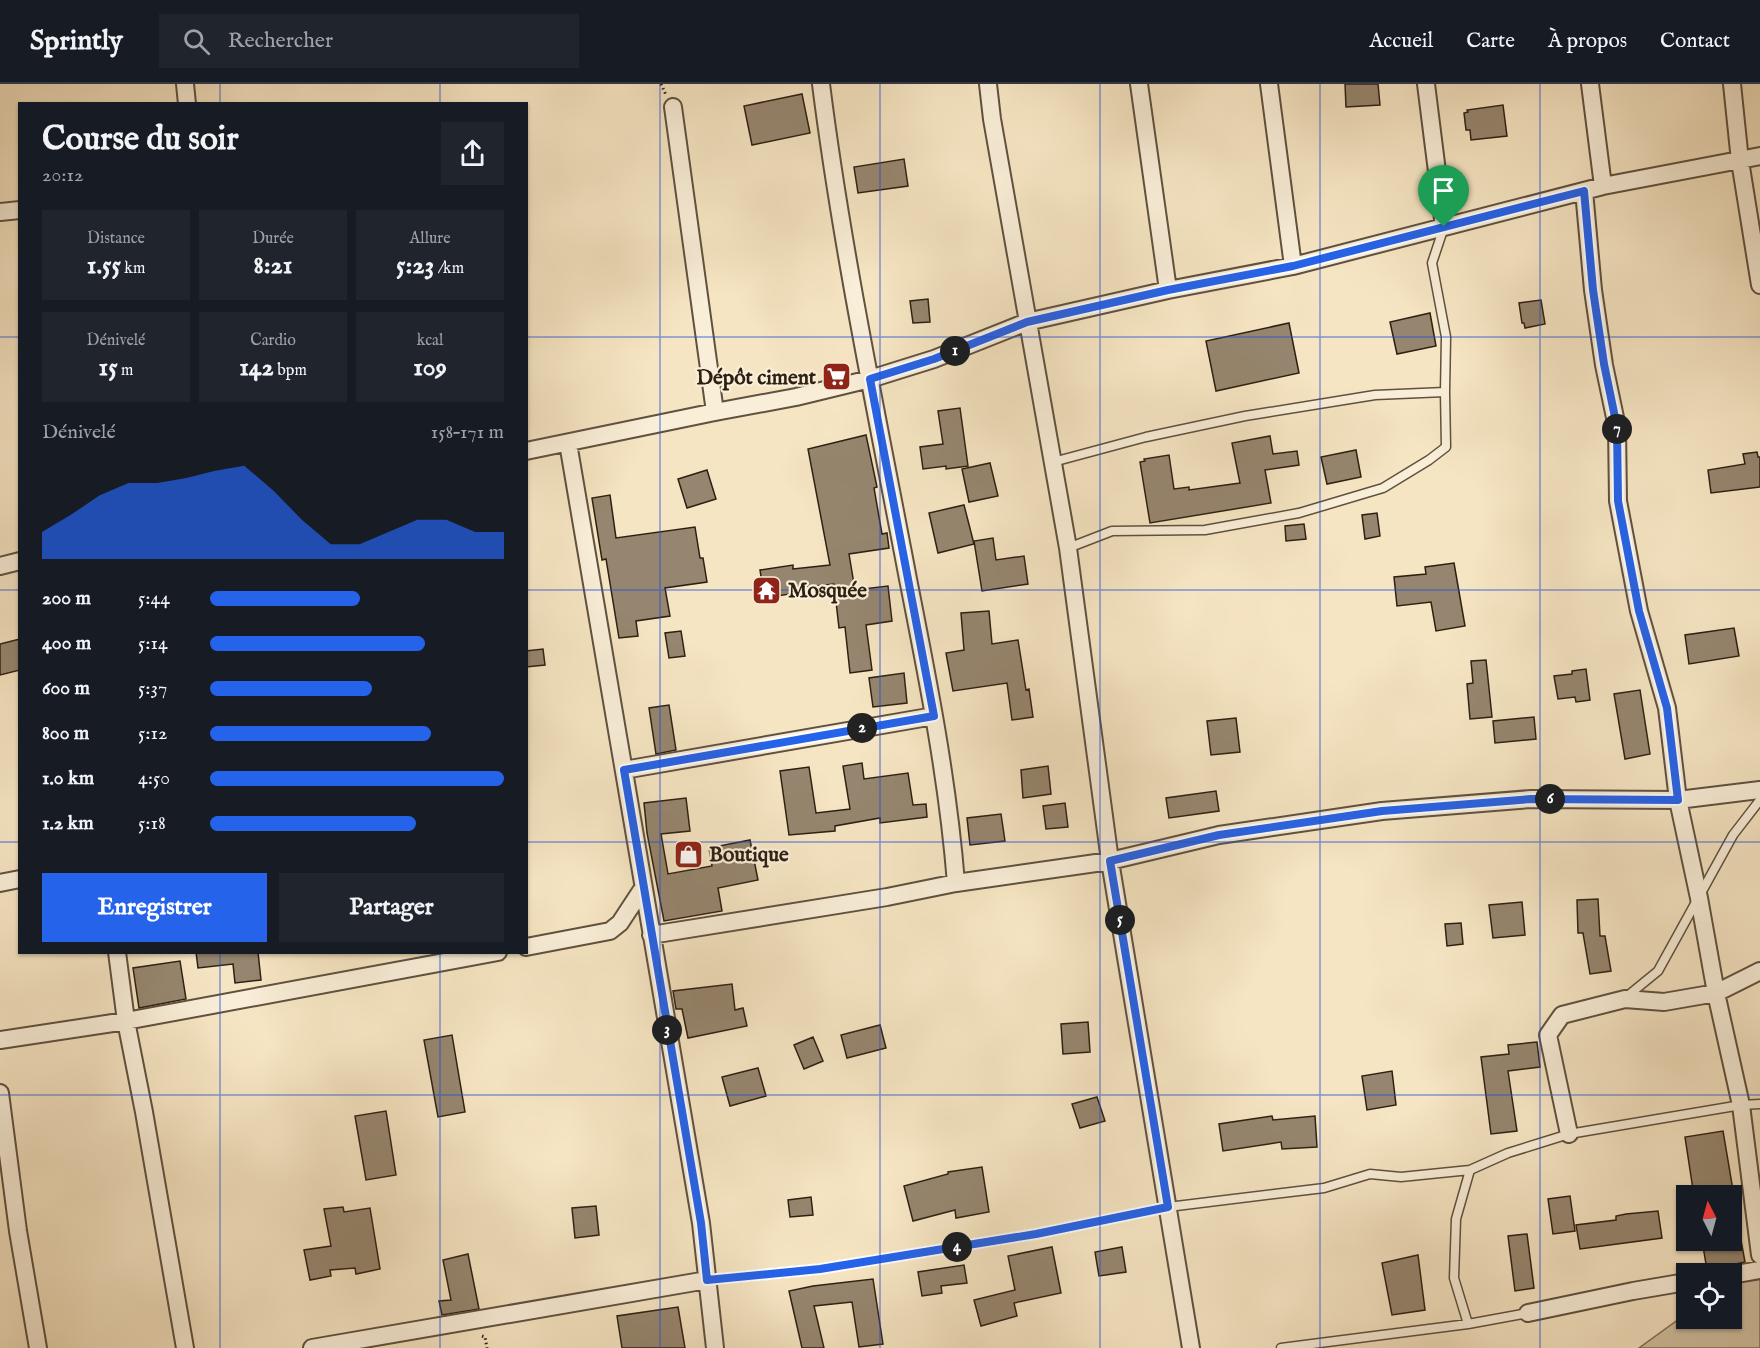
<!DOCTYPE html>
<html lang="fr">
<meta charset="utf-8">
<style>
:root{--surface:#171b24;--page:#20242c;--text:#f1f3f6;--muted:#9ea1a6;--line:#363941;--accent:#2563eb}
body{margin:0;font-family:"IM FELL English",serif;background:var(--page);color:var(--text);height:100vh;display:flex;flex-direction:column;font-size:22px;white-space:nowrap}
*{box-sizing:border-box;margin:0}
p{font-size:20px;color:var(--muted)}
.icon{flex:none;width:33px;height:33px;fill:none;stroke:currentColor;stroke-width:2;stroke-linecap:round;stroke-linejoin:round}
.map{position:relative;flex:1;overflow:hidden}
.side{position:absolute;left:18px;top:18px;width:510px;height:852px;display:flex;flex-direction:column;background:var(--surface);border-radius:0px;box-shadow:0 2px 4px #0004}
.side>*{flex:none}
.needle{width:39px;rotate:354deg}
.buttons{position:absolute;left:1676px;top:1101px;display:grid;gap:12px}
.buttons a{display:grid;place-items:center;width:66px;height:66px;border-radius:0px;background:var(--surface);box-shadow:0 2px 4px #0004;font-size:30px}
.pin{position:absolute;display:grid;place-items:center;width:51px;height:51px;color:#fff;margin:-62px -26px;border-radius:50% 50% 50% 0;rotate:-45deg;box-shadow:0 0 6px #0007}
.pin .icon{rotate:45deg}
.km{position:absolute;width:30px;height:30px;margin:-15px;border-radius:50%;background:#222;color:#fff;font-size:16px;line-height:30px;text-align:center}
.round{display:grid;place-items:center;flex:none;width:63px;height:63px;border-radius:0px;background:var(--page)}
.head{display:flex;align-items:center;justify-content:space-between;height:102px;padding:0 24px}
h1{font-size:33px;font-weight:800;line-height:45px}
.metrics{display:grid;grid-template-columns:repeat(3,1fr);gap:9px;height:102px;padding:6px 24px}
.metrics div{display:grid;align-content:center;border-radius:0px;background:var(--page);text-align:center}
.metrics b{font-size:26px;font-weight:800}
.metrics small{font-size:16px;font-weight:400}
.metrics p{font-size:16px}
.chart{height:168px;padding:12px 24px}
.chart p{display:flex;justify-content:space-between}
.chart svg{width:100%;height:108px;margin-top:6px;fill:var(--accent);opacity:.7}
.primary-button{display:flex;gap:12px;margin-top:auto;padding:12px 24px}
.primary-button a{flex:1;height:69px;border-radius:0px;background:var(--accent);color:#fff;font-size:24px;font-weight:800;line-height:69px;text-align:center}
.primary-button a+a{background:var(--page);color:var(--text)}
ul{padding:0 24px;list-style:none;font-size:20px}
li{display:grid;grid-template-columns:96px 72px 1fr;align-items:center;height:45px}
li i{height:15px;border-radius:8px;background:var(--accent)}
header{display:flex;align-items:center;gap:36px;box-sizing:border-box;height:84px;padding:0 30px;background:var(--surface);border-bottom:2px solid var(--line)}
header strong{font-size:28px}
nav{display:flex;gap:33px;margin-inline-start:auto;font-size:21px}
.search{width:420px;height:54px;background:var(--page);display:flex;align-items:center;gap:15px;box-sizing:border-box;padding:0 21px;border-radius:0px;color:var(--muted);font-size:22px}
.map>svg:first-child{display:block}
.green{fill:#d4c4a5;stroke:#80725c;stroke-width:1.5}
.building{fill:#96866f;stroke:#2d2013;stroke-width:1.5}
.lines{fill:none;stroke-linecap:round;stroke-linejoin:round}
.service-casing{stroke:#5f513f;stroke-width:11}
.minor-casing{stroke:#5f513f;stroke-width:20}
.path{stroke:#2d2013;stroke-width:3;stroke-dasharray:1.5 3;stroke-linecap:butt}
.service{stroke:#f9eed8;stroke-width:8}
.minor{stroke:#f9eed8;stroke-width:16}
.route-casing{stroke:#fff;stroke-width:12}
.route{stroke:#2563eb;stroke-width:8}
.grid{fill:none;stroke:#1d4ed8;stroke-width:1.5;stroke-opacity:0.55}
.labels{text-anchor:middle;stroke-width:4.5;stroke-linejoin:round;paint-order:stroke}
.poi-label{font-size:21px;font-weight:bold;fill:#2d2013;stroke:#f9eed8;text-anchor:start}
</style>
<header>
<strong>Sprintly</strong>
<div class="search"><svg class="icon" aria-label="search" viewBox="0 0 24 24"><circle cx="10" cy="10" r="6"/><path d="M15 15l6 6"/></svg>Rechercher</div>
<nav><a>Accueil</a><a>Carte</a><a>À propos</a><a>Contact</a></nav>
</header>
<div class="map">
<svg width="1760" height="1264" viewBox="0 0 1760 1264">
<rect width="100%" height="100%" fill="#f6e5c3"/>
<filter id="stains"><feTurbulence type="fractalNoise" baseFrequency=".00333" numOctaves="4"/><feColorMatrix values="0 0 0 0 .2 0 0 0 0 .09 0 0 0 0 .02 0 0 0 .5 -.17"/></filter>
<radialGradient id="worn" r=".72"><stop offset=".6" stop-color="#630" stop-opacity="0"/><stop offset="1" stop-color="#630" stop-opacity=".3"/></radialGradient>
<!-- green -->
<path class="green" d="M1760 1175V1264H1639L1686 1230V1234H1731V1197Z"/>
<!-- building -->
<path class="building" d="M1345 0H1378L1380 21 1346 23Z
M802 10 810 49 752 61 744 22Z
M1503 21 1507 52 1471 56 1470 46H1466L1464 29 1468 28 1467 26Z
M904 75 908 102 858 109 854 83Z
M928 215 930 238 913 239 910 217Z
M1541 216 1545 240 1525 244 1524 239H1522L1519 219Z
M1430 229 1436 262 1397 270 1390 238Z
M1289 239 1299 289 1216 307 1206 257Z
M960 324 968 382 946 385V382L923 385 920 363 943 360 938 327Z
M866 351 877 403 874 404 882 450 887 449 889 464 849 470 855 506 888 502 892 537 866 541 872 586 850 589 845 543 839 544 834 500 796 504 797 509 764 514 760 486 793 481V485L830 481 808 365Z
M1270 352 1273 370 1297 367 1299 381 1265 386 1271 419 1150 439 1140 378 1145 377 1144 375 1169 371 1174 405 1189 403V406L1240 399 1232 359Z
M1356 366 1361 393 1327 400 1321 373Z
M1757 368 1758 373H1760V403L1711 409 1708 386 1745 380 1743 370Z
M990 379 998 412 969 418 962 385Z
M707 386 716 415 687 424 678 395Z
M610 411 616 454 695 443 700 474H703L707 498 665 504 670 532 636 537 638 552 619 554 606 475 602 476 592 414Z
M964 421 974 460 938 469 929 429Z
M1377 429 1380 452 1365 455 1362 431Z
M1304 440 1306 455 1286 457 1285 442Z
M993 454 996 476 1024 472 1028 500 982 507 974 457Z
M1454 479 1465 542 1436 547 1431 518 1397 522 1394 493 1426 490 1425 483Z
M989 527 992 560 1018 556 1026 606 1029 605 1033 633 1012 636 1007 599 953 607 946 569 964 566 961 529Z
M1734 544 1739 572 1689 580 1685 551Z
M681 547 685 572 669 574 665 549Z
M20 555V586L0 591V560Z
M543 565 545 581 526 583V567Z
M1486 576 1492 633 1470 635 1467 600 1473 599 1471 577Z
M1586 585 1590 616 1576 618 1575 613 1558 615 1554 592 1572 590V587Z
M904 589 907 619 873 623 869 594Z
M1640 606 1650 670 1625 675 1614 610Z
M669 621 676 666 656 670 649 624Z
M1534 633 1536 655 1495 659 1493 637Z
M1236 634 1240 668 1211 671 1207 637Z
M862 679 864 695 908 689 913 721 926 720 927 733 880 739V734L835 742V747L789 751 780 687 809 683 816 729 850 725 843 682Z
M1048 682 1051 710 1023 714 1021 686Z
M1216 707 1219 727 1169 734 1166 714Z
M686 714 690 747 661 750 668 790 712 782 709 764 750 756 758 796 718 804 722 827 664 837 647 749 644 719Z
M1065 719 1068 743 1046 745 1043 722Z
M1001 730 1005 757 970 761 967 734Z
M1598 815 1600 852H1605L1611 887 1590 890 1583 849H1578L1577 816Z
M1522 818 1525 851 1493 854 1489 821Z
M1461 839 1463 860 1447 862 1445 840Z
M196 868H258L261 896 235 899 233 880 198 884Z
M180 877 186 915 139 924 133 884Z
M732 900 735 926 743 924 747 942 688 954 682 925H676L673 907Z
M1088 938 1090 968 1063 970 1061 940Z
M880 941 886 964 847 974 841 951Z
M452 951 465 1028 438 1033 424 956Z
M813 953 823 977 804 985 794 961Z
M1537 958 1540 983 1508 987 1517 1047 1491 1050 1481 973 1509 970 1508 961Z
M758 984 766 1012 730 1022 722 993Z
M1392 987 1396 1021 1367 1026 1362 992Z
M1097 1013 1105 1037 1080 1044 1072 1020Z
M386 1027 396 1091 366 1096 355 1032Z
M1272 1032 1273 1036 1315 1032 1317 1063 1282 1065 1281 1058 1223 1067 1219 1040Z
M1723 1047 1734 1112H1694L1685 1053Z
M982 1083 989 1128 956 1134 955 1126 913 1137 904 1102 948 1090V1088Z
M1570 1112 1575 1147 1553 1150 1548 1115Z
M811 1113 813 1131 790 1133 788 1116Z
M596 1122 599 1151 575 1154 572 1124Z
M343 1123 344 1128 370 1124 380 1185 356 1190 355 1184 330 1186 331 1192 310 1196 304 1166 331 1162 324 1125Z
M1658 1127 1662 1154 1580 1165 1576 1141 1616 1136V1132L1626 1130Z
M1527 1150 1534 1204 1515 1207 1508 1152Z
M1702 1156H1741L1745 1178 1707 1186Z
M1052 1163 1061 1209 1014 1219 1017 1232 981 1242 974 1216 1015 1206 1008 1172Z
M1122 1163 1126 1188 1099 1192 1095 1168Z
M468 1170 479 1225 442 1231 439 1217 451 1216 443 1176Z
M1418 1171 1425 1226 1392 1231 1382 1179Z
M964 1181 967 1199 941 1202 942 1209 922 1212 918 1188Z
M873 1195 883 1260 859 1263 852 1218 814 1222 824 1264H802L789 1207 813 1202Z
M678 1223 685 1264H622L617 1232Z"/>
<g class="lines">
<defs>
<path id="service" d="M1053 378 1146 353 1245 332 1375 311 1445 308
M1068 464 1112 447 1205 446 1299 429 1383 404 1429 376 1446 363 1445 308 1446 253 1432 179 1444 143
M1625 914 1658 887 1733 751 1760 716
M707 1196 820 1185 1036 1150 1168 1123 1324 1104 1370 1090 1401 1093 1470 1086 1508 1069 1569 1050 1741 1021 1760 1020
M1468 1240 1454 1194 1456 1135 1470 1086
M1281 1264 1468 1240 1528 1229"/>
<path id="minor" d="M185 0 187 20
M821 0C842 166 877 331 908 495 928 596 948 697 956 799
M988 0 992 35 1068 464 1110 777 1191 1264
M1139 0 1168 206
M1269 0 1293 182
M1426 0 1444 143
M1590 0 1603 102
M1732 0 1740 77 1760 201
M673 23 715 328
M1584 107 1593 206 1604 281 1617 343 1618 417 1639 527 1667 624 1678 716 1699 814 1716 909 1741 1021 1760 1171
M0 128 20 126
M568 359 701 1139 715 1264
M526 367 715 328 796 313 870 295 934 275 1027 238 1168 206 1293 182 1603 102 1760 72
M0 482 20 477
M624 686 934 632
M0 799 20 795
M651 851 887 813 956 799 1110 777 1219 751 1382 727 1531 715 1678 716 1760 706
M526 863 610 847 620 839 643 804
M117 868 126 937 144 1028 185 1264
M0 956 126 937 498 868
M0 1009 18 1147 38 1264
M1569 1050 1548 951 1562 931 1625 915 1664 918 1716 909 1760 887
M1731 1191 1760 1186
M1528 1229 1633 1207 1686 1198
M312 1264 707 1196"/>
</defs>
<!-- service casing -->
<use href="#service" class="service-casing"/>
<!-- minor casing -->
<use href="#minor" class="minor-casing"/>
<!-- path -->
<path class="path" d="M661 0 666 11
M482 1252 485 1253 487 1264"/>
<!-- service -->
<use href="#service" class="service"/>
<!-- minor -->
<use href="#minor" class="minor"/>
</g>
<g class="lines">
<defs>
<path id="route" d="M1584 107 1593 206 1604 280 1617 343 1618 417 1639 527 1667 624 1678 716 1531 715 1382 727 1219 751 1110 777 1168 1123 1036 1150 820 1185 707 1196 701 1139 624 686 934 632 870 295 934 275 1027 238 1168 206 1293 182Z"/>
</defs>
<!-- route casing -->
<use href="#route" class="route-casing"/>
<!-- route -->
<use href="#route" class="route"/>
</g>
<!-- grid -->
<path class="grid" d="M220 0V20M440 0V20M660 0V1264M880 0V1264M1100 0V1264M1320 0V1264M1540 0V1264M0 253H20M526 253H1760M0 506H20M526 506H1760M0 758H20M526 758H1760M220 868V1264M440 868V1264M0 1011H1760"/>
<!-- icons -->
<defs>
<symbol id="supermarket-square" viewBox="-11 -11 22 22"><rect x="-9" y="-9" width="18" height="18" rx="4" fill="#8f2418" stroke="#f9eed8"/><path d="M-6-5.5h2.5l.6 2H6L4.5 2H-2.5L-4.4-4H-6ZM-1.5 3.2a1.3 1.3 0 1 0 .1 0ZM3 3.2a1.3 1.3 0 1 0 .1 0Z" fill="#fff"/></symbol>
<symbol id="temple-square" viewBox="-11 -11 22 22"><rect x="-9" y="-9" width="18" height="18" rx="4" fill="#8f2418" stroke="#f9eed8"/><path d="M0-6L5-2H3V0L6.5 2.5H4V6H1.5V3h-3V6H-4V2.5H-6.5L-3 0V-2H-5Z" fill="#fff"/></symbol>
<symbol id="shop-square" viewBox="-11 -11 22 22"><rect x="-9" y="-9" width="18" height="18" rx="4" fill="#8f2418" stroke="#f9eed8"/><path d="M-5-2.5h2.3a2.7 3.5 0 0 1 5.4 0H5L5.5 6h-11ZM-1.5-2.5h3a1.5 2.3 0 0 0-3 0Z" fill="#fff"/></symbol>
</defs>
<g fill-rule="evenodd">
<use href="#supermarket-square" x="820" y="276" width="33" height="33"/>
<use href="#temple-square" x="750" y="490" width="33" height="33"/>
<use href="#shop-square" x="672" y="754" width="33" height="33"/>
</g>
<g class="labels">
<!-- poi labels -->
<g class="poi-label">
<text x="816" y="300" text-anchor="end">Dépôt ciment</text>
<text x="788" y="513">Mosquée</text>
<text x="709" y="777">Boutique</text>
</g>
</g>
<rect width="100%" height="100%" filter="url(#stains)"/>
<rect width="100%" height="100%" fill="url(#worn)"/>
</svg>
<div class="buttons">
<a><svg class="needle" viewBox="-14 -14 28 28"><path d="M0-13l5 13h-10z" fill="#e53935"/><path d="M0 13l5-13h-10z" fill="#9ea1a6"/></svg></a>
<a><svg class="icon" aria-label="locate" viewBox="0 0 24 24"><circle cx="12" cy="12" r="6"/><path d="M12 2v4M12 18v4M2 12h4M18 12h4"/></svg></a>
</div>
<div class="pin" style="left:1444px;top:143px;background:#1e9e55"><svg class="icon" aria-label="arrive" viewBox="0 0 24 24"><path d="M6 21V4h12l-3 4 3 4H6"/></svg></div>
<b class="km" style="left:955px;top:267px">1</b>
<b class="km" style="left:862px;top:644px">2</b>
<b class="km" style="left:667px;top:946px">3</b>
<b class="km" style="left:957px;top:1163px">4</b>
<b class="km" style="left:1120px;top:836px">5</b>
<b class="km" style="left:1550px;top:715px">6</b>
<b class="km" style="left:1617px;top:345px">7</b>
<section class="side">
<div class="head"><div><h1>Course du soir</h1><p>20:12</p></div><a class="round"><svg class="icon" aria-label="share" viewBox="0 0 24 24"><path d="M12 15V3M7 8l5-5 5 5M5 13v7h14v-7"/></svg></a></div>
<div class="metrics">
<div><p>Distance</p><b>1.55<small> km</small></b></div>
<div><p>Durée</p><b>8:21</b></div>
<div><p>Allure</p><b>5:23<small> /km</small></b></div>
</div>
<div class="metrics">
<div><p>Dénivelé</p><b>15<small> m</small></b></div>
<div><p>Cardio</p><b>142<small> bpm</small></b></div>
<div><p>kcal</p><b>109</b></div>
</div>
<div class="chart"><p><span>Dénivelé</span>158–171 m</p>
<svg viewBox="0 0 160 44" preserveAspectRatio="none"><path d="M0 44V33L10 26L20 18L30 13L40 13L50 11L60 8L70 6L80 16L90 28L100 38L110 38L120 33L130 28L140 28L150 33L160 33V44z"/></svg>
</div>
<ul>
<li><b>200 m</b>5:44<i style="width:51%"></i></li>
<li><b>400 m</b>5:14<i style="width:73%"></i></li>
<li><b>600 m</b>5:37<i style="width:55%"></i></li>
<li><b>800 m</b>5:12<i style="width:75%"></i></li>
<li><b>1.0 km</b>4:50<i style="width:100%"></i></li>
<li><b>1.2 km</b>5:18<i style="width:70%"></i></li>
</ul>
<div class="primary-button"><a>Enregistrer</a><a>Partager</a></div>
</section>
</div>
